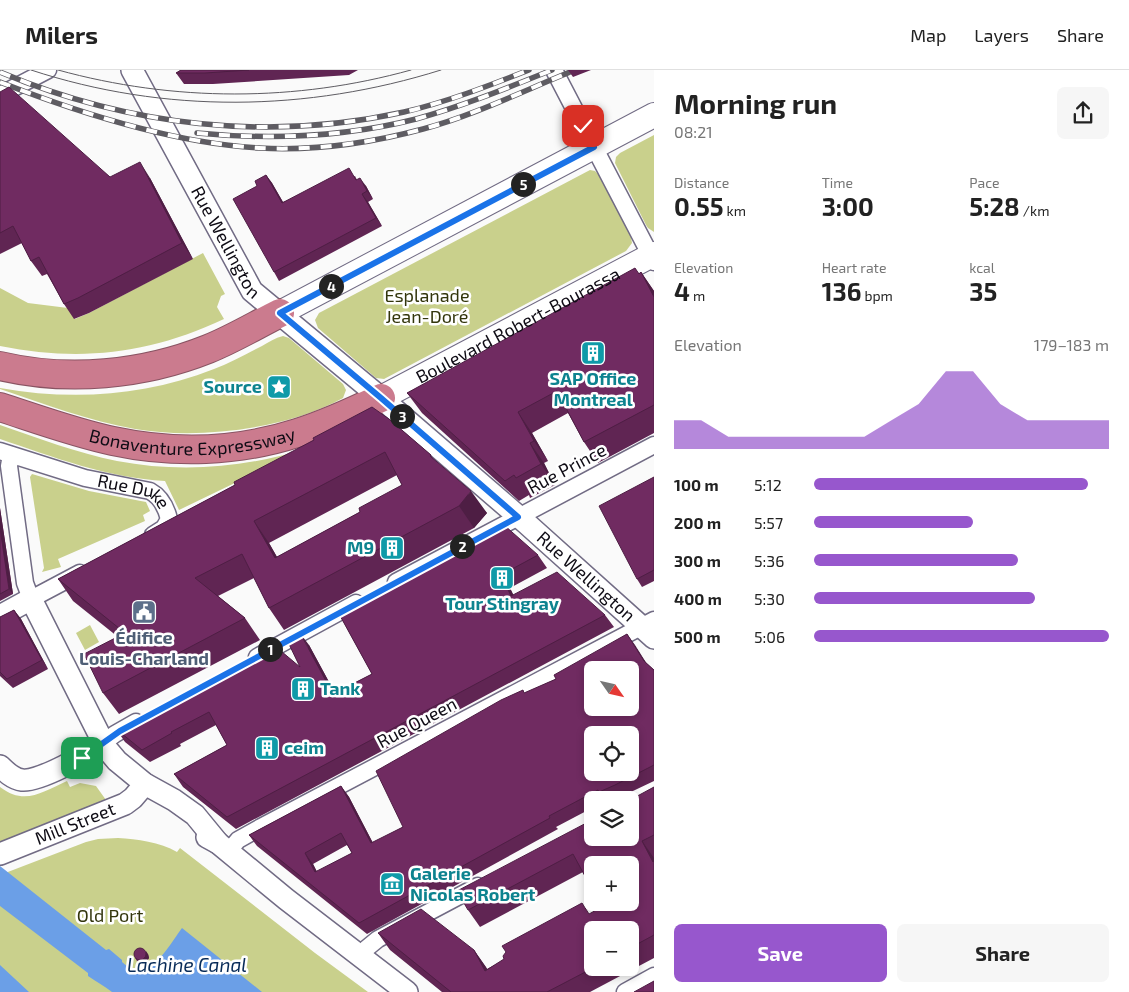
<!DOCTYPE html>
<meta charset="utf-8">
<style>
:root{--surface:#fff;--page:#f6f6f6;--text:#222;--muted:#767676;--line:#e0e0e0;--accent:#9757cd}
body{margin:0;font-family:"Exo 2",sans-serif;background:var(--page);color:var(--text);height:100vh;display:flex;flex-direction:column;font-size:19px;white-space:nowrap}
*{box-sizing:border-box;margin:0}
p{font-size:16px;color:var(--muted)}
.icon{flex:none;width:28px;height:28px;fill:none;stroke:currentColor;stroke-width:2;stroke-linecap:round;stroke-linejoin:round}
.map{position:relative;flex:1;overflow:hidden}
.panel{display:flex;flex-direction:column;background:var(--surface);width:475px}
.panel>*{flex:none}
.needle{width:32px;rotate:124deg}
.tools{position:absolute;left:584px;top:591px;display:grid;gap:10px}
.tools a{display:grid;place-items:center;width:55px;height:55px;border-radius:8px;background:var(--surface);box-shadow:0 2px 8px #0003;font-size:25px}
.pin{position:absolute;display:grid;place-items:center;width:42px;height:42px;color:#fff;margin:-21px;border-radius:10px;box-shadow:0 2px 8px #0006}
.km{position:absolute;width:25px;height:25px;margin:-12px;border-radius:50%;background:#222;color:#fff;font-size:14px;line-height:25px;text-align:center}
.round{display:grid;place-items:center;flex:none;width:52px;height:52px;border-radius:8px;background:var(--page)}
.head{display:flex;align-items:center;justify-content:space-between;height:85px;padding:0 20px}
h1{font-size:28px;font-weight:700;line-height:38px}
.metrics{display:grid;grid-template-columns:repeat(3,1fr);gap:8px;height:85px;padding:5px 20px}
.metrics div{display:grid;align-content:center}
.metrics b{font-size:25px;font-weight:700}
.metrics small{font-size:14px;font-weight:400}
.metrics p{font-size:14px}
.chart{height:140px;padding:10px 20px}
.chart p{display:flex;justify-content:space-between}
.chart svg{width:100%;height:90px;margin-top:5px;fill:var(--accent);opacity:.7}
.button{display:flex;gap:10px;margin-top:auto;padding:10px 20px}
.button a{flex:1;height:58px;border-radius:8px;background:var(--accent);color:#fff;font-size:20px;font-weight:700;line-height:58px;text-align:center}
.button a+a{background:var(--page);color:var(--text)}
ul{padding:0 20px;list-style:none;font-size:16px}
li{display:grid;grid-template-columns:80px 60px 1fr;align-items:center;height:38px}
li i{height:12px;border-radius:6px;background:var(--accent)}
header{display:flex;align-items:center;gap:30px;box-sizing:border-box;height:70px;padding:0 25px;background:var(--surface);border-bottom:1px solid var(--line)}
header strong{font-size:24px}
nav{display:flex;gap:28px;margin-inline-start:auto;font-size:18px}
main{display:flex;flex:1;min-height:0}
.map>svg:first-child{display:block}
.green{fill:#c9d08c}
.water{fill:#6b9fe7}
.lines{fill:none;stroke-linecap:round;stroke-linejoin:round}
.minor-casing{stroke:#716b84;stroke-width:19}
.tertiary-casing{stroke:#716b84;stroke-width:24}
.secondary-casing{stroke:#716b84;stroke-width:26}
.motorway-casing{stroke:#895463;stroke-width:30}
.minor{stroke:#fff;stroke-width:16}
.tertiary{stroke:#fff;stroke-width:21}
.secondary{stroke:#fff;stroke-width:24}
.motorway{stroke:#cb7b8e;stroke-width:28}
.tram{stroke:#5e5c62;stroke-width:1}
.rail-casing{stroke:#5e5c62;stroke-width:5.5}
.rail{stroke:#fff;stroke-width:4;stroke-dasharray:11;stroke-linecap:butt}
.wall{fill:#602553;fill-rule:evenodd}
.shaded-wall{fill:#4e1e44}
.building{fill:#702b61;stroke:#4e1e44;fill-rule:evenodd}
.route-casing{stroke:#fff;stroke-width:10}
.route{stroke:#1a73e8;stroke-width:6}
.labels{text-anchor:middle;stroke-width:5;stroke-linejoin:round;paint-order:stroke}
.street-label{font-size:18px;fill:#0e0b14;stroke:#fff}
.park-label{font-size:18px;fill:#32350b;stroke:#fff}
.culture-label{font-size:18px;font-weight:bold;fill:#0d838f;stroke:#fff;text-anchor:start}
.service-label{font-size:18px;font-weight:bold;fill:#4e5e75;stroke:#fff}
.water-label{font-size:19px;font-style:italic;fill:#082b58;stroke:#fff}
</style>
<header>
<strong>Milers</strong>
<nav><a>Map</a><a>Layers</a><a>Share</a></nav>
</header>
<main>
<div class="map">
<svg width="654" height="922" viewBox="0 0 654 922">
<rect width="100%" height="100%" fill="#fafafa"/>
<!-- green -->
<path class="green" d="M654 65V162L648 158 646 155 615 93 616 87 620 83Z
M590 100 595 101 599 105 631 167 632 173 626 181 384 309 376 308 318 258 315 250 319 243Z
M203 183 225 224 221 226 217 237 224 249C149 284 81 292 0 276V218L28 233 68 238 75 249 89 243Z
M283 266 289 268 296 274 343 314 346 320 343 328C287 359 199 370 135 359 89 351 45 334 0 319V318C73 331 145 326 214 299 230 293 246 284 262 276 269 272 275 268 283 266Z
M0 355C38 368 77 383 117 391 180 403 244 398 305 379L179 440 165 411C108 408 53 387 0 369Z
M32 404 89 421 146 432 150 441 143 445 145 451 58 489 61 497 42 502 44 498 30 407Z
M90 555 99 572 85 580 76 563Z
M67 711 70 717 80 713 96 716 106 730 39 760 0 773V717C25 736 42 722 67 711Z
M118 768C137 769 160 772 177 782L180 778 315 883 368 922H0V805L86 772 98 769Z"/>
<!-- water -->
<path class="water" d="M0 796 106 880 109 879 122 890V892C126 895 130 899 135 900 154 905 172 871 182 858L262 922H112C104 916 97 912 88 906V903L0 836Z
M0 895 29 922H0Z"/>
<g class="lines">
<defs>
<g id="minor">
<path d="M554 0 654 192"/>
<path d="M0 25 48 0"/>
<path id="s1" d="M0 381 85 408 150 421C161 427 166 437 169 449L164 458 153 465"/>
<path d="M11 385 9 396 25 513 31 529 80 503"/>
<path d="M396 512 654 375"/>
<path d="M257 587 356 533"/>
<path d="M103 673 115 664 136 652"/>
<path d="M228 782 238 770 261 757 654 550"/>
<path d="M360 887 367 878 378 869 478 816"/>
<path d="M625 922 654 906"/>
</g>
<g id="tertiary">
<path id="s2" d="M132 0 252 221 381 328 526 453 654 568"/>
<path d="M0 546 31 529 106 678 117 691 145 714 174 730 195 745 218 773"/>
<path d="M0 696C6 702 13 709 22 710 39 712 89 684 103 673"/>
<path d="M207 767 218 773 286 829 407 922"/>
<path id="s3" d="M0 784 125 734 133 728 145 714"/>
</g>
<g id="secondary">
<path d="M280 243 654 45"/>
<path id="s4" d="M381 328 654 184"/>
</g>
<g id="motorway">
<path d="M0 296C68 312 143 305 208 279 233 269 256 255 280 243"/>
<path id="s5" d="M0 337C37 349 75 363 113 371 174 384 238 382 297 363 326 354 354 341 381 328"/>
</g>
</defs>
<!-- minor casing -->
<use href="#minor" class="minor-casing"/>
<!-- tertiary casing -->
<use href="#tertiary" class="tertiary-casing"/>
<!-- secondary casing -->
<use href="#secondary" class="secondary-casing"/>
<!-- motorway casing -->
<use href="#motorway" class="motorway-casing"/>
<!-- minor -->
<use href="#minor" class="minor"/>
<!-- tertiary -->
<use href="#tertiary" class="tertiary"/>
<!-- secondary -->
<use href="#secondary" class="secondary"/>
<!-- motorway -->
<use href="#motorway" class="motorway"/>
<!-- tram -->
<path class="tram" d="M31 0C165 44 307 42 441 0
M58 0C174 32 296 32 411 0"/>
<defs>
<path id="rail" d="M0 2C128 56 268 72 404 42 447 32 488 16 529 0
M0 12C79 43 174 73 259 78 313 81 371 73 423 59 475 45 525 20 575 0
M197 63C270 70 345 67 416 49 463 36 507 18 552 0"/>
</defs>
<!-- rail casing -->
<use href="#rail" class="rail-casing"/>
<!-- rail -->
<use href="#rail" class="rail"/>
</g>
<!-- wall -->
<path class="wall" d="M181 0H358L349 5 213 14H184L176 3Z
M568 0H591L573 7Z
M0 22 110 107 150 108 193 189 89 243 74 249 64 234 47 204 42 206 31 191 22 173 0 184Z
M266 105 272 113 283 132 355 106 357 110 366 116 373 129 368 132 382 156 279 211 274 202 257 116Z
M641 202 654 221V363L598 393 584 372 568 343 532 363 548 391 544 393 555 415 530 428 529 425 519 431 422 343 407 323Z
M314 370 431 385 434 390 487 443 474 458 284 560 269 538 254 508 218 526 245 548 260 570 119 644 103 623 118 567 73 531 58 509 235 415ZM397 405 402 415 360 442 277 487 269 473Z
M654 407V511L642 517 637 509Z
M0 438 13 524 0 531Z
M538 485 547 498 510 518 513 525 605 545 614 557 236 759 183 717 174 704 227 675 216 655 180 674 181 676 150 692 125 672 116 659 300 597 309 575 335 623 372 604 338 542Z
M14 540 21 549 48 599 13 618 0 606V547Z
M627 564 646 593 654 600V711L614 730H592V738L556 757 558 759 367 864 257 776 249 765 341 716 349 727 373 773 403 757 525 623 556 609ZM347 775 352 783 317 802 313 794Z
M654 717V888L590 922H442L390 880 378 863 474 880 487 899 590 844 630 832 632 812 630 811V795H592V817L583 802 480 857 468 840ZM630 860V898H592Z
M148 884 149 888 146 892 140 893 137 891 135 888Z"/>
<!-- shaded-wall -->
<path class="shaded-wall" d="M140 92 150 108 193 189 182 173Z
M266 105 272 113 288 141 282 133Z
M360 108 366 116 373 129 367 121Z
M362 124 368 132 382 156 376 148Z
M635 198 650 219 641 202 654 221V227Z
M518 342 532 363 548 391 534 371Z
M530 373 544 393 555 415 541 394Z
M471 421 487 443 474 458 459 436Z
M0 438 13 524 9 519 0 458Z
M254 451 269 473 290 510 275 488Z
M501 505 510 518 520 538 511 526Z
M14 540 21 549 48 599 42 590Z
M300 563 309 575 342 636 333 624Z
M627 564 635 575 652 602 644 591Z
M341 716 349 727 379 785 371 773Z
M642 771 654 788V794Z
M305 783 313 794 323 814 315 802Z
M474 880 486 897 497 917 485 901Z
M146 881 148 884 149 888 146 892 144 889Z"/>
<!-- building -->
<path class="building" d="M181 0H249L205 3H176Z
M9 17 110 107 140 92 182 173 78 228 64 234 39 187 31 191 13 156 0 163V22Z
M349 98 356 110 360 108 367 121 362 124 376 148 274 202 233 129 257 116 255 111 266 105 282 133Z
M635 198 639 204 641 202 654 227V335L584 372 557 321 518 342 534 371 530 373 541 394 516 408 514 405 505 411 407 323Z
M372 337 389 349 431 385 430 386 471 421 459 436 269 538 242 484 195 508 245 548 103 623 84 584 125 563 58 509 235 415 234 412 314 370 313 368ZM385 382 402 415 359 438 360 442 275 488 254 451Z
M654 407V500L637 509 599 436Z
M504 455 538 485 501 505 511 526 557 502 605 545 227 747 174 704 227 675 209 642 171 662 172 663 142 680 116 659 275 576 300 597 287 570 300 563 333 624 372 604 338 542Z
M0 458 9 519 0 524Z
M14 540 42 590 7 609 0 602V547Z
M627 564 644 591 654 600V695L615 715 599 722 598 720 549 746 550 748 359 853 249 765 341 716 371 773 403 757 376 701 501 630 523 620 524 623 556 609 554 605ZM592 600H630V638H592ZM592 665H630V702H592ZM341 763 352 783 315 802 305 783Z
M654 717V765L642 771 653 792 654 791V865L630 878V860H592L593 898 547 922H451L378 863 421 839 474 880 485 901 504 889 503 886 506 882 502 876 582 833 589 844 611 832H630V821L632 812 630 807V795H620L613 793 609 795H592V804L586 808 573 784 468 840 457 821 592 750V768H630V730Z
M134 884a6 6 0 1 1 12 0a6 6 0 1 1-12 0Z
M654 911V922H634Z"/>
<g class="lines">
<defs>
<path id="route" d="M82 688 120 661 518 447 381 328 280 243 594 77 583 56"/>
</defs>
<!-- route casing -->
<use href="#route" class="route-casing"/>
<!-- route -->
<use href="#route" class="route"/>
</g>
<!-- icons -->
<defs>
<symbol id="building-square" viewBox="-11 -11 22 22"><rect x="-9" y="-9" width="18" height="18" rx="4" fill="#0f9aa8" stroke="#fff"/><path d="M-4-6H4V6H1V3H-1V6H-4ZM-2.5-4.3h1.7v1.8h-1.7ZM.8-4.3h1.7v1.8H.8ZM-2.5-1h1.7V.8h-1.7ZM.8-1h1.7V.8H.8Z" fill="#fff"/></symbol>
<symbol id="sight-square" viewBox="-11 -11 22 22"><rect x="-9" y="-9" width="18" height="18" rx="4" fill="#0f9aa8" stroke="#fff"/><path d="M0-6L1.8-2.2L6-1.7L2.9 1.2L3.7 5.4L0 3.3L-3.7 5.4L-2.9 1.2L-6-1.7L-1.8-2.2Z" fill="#fff"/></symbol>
<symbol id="civic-square" viewBox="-11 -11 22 22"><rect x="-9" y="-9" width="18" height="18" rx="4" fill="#5c6f8a" stroke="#fff"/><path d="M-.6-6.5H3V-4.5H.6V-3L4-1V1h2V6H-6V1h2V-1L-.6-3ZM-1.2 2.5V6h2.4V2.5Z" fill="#fff"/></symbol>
<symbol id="museum-square" viewBox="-11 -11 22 22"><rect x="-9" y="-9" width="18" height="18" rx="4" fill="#0f9aa8" stroke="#fff"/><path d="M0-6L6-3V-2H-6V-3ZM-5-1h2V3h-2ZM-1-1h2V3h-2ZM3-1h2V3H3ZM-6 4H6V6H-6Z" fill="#fff"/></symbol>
</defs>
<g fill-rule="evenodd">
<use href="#building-square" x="579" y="269" width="28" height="28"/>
<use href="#sight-square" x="265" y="303" width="28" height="28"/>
<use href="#building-square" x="378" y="464" width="28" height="28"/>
<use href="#building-square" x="488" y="494" width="28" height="28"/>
<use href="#civic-square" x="130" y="528" width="28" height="28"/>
<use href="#building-square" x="289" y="605" width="28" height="28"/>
<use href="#building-square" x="253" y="664" width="28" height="28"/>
<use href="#museum-square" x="378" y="800" width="28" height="28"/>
</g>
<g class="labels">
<!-- street labels -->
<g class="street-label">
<text dy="6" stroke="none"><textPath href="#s2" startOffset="196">Rue Wellington</textPath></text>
<text dy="6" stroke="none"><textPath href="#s4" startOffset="155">Boulevard Robert-Bourassa</textPath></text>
<text dy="6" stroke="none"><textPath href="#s5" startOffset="198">Bonaventure Expressway</textPath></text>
<text transform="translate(567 399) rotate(-28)" y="6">Rue Prince</text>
<text dy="6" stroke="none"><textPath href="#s1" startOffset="140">Rue Duke</textPath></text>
<text dy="6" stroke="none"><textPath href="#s2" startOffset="691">Rue Wellington</textPath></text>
<text transform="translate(417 653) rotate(-28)" y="6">Rue Queen</text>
<text dy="6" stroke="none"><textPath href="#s3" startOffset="81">Mill Street</textPath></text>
</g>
<!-- park labels -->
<g class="park-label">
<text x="427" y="232">Esplanade<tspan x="427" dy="21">Jean-Doré</tspan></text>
<text x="110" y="852">Old Port</text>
</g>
<!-- culture labels -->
<g class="culture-label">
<text x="593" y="315" text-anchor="middle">SAP Office<tspan x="593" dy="21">Montreal</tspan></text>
<text x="262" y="323" text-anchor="end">Source</text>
<text x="374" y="484" text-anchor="end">M9</text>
<text x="502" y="540" text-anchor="middle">Tour Stingray</text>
<text x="320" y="625">Tank</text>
<text x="284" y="684">ceim</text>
<text x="410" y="810">Galerie<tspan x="410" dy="21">Nicolas Robert</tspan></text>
</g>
<!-- service labels -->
<g class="service-label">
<text x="144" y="574">Édifice<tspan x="144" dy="21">Louis-Charland</tspan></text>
</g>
<!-- water labels -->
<g class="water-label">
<text x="187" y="902">Lachine Canal</text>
</g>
</g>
</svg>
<div class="tools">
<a><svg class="needle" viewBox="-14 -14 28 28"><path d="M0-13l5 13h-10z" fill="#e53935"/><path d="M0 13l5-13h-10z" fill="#767676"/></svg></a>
<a><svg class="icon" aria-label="locate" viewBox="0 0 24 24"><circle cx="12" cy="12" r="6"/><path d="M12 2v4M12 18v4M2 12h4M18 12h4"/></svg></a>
<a><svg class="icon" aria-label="layers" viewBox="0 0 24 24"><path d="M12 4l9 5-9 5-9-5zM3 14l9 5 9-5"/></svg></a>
<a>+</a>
<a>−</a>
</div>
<div class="pin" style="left:82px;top:688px;background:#1e9e55"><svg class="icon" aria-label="arrive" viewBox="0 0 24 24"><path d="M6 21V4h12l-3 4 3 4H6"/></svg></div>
<div class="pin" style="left:583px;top:56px;background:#d93025"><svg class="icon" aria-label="check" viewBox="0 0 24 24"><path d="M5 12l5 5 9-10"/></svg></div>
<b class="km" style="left:270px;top:579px">1</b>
<b class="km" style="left:462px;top:476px">2</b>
<b class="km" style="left:402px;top:346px">3</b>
<b class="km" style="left:331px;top:216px">4</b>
<b class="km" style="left:523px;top:114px">5</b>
</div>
<section class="panel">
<div class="head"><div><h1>Morning run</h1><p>08:21</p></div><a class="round"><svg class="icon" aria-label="share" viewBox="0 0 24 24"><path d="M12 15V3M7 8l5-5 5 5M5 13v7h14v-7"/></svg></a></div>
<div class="metrics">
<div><p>Distance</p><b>0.55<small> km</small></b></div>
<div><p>Time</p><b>3:00</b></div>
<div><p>Pace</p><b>5:28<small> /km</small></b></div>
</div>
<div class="metrics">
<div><p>Elevation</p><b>4<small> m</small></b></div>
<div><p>Heart rate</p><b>136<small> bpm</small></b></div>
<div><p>kcal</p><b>35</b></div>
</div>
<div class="chart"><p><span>Elevation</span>179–183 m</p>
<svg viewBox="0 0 160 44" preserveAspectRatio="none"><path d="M0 44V30L10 30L20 38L30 38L40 38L50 38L60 38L70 38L80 30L90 22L100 6L110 6L120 22L130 30L140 30L150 30L160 30V44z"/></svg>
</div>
<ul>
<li><b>100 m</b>5:12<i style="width:93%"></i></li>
<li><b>200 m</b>5:57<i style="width:54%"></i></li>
<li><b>300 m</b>5:36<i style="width:69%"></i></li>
<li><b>400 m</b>5:30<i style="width:75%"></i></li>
<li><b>500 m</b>5:06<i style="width:100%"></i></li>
</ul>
<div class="button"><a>Save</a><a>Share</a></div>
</section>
</main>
